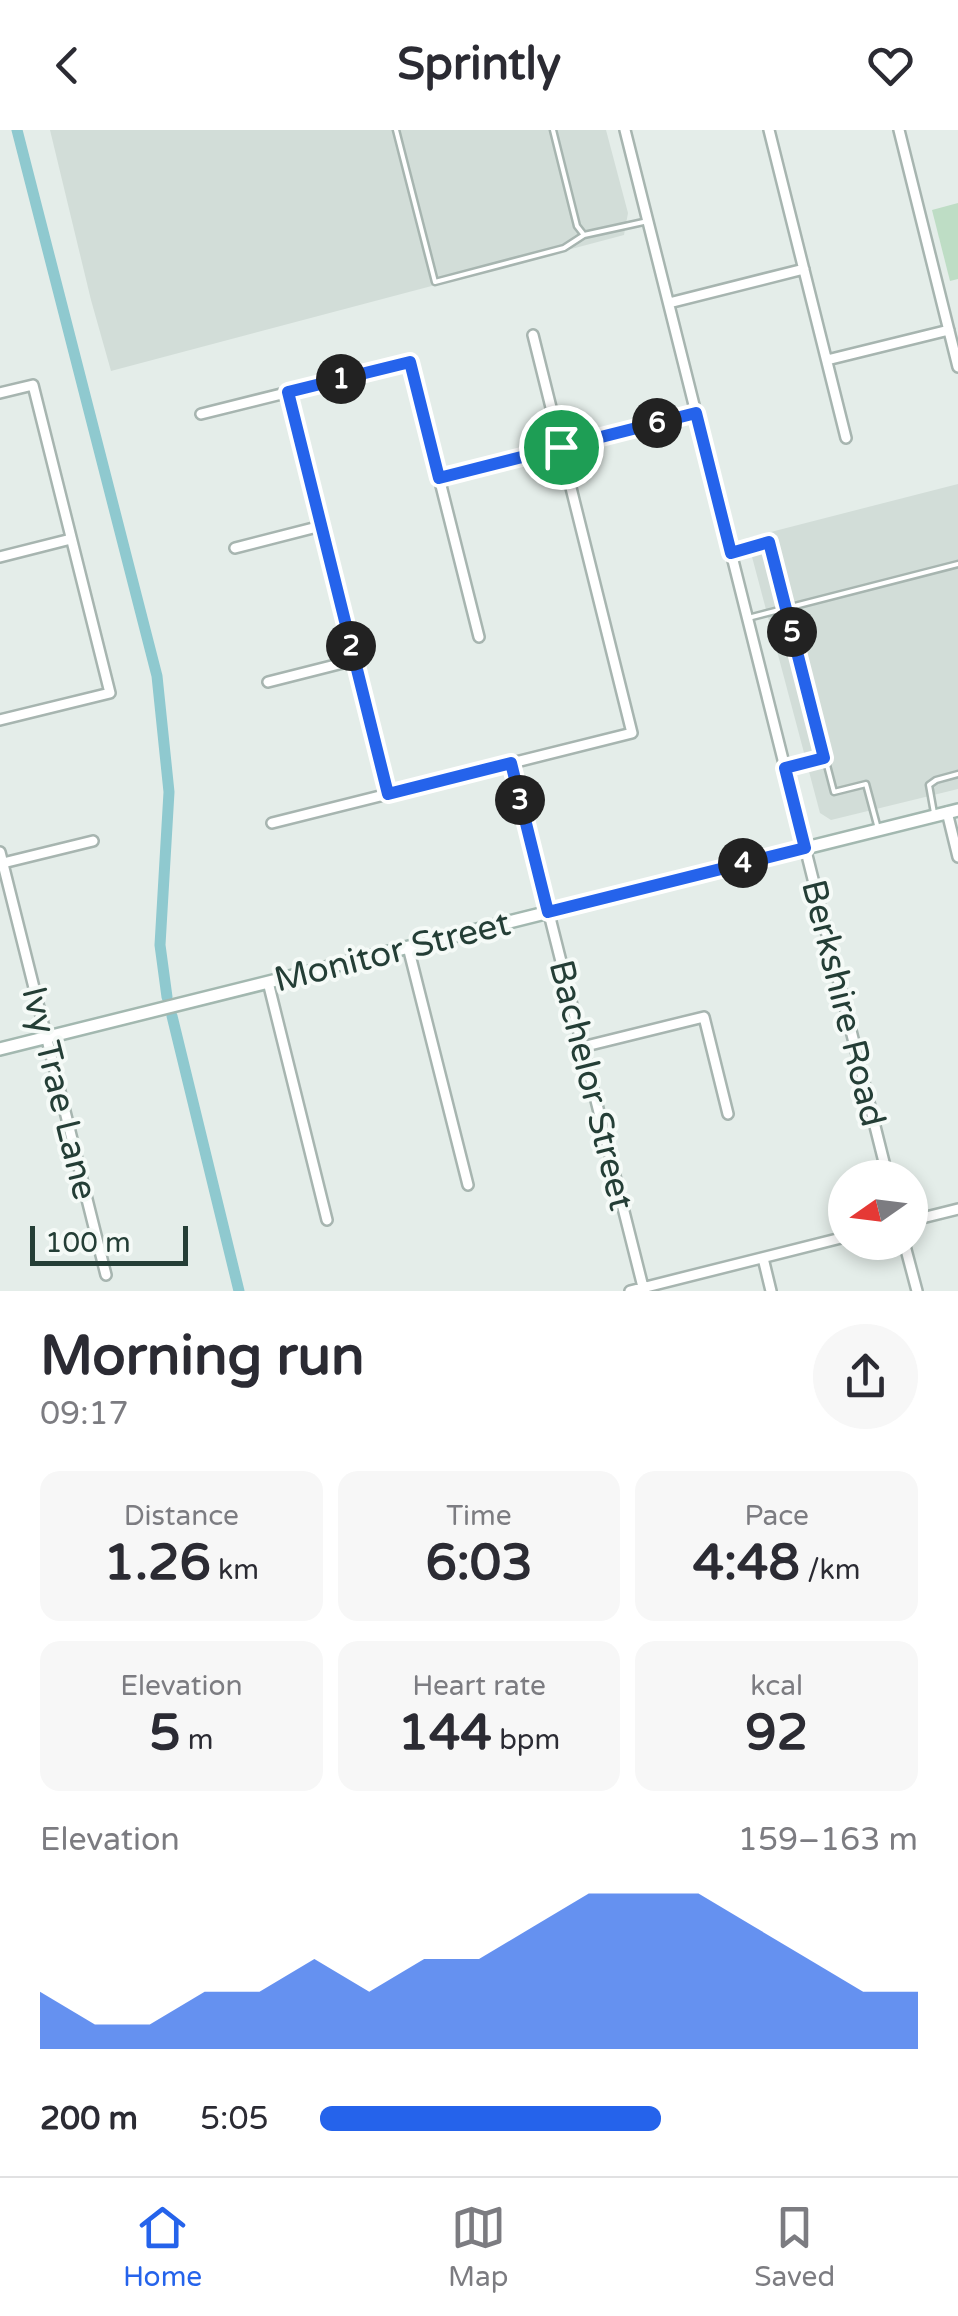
<!DOCTYPE html>
<meta charset="utf-8">
<style>
:root{--surface:#fff;--page:#f7f7f7;--text:#2b2b33;--muted:#7c7c81;--line:#e1e1e2;--accent:#2563eb}
body{margin:0;font-family:"Varela Round",sans-serif;background:var(--page);color:var(--text);height:100vh;display:flex;flex-direction:column;font-size:38px;white-space:nowrap}
*{box-sizing:border-box;margin:0}
p{font-size:32px;color:var(--muted)}
.icon{flex:none;width:55px;height:55px;fill:none;stroke:currentColor;stroke-width:2;stroke-linecap:round;stroke-linejoin:round}
.map{position:relative;height:1161px;overflow:hidden}
.sheet{display:flex;flex-direction:column;background:var(--surface);flex:1}
.sheet>*{flex:none}
.needle{width:65px;rotate:256deg}
.controls{position:absolute;left:828px;top:1030px;display:grid;gap:20px}
.controls a{display:grid;place-items:center;width:100px;height:100px;border-radius:50%;background:var(--surface);box-shadow:0 5px 15px #0003;font-size:50px}
.scale{position:absolute;left:30px;bottom:25px;width:158px;box-sizing:border-box;padding-left:10px;border:5px solid #243e36;border-top:0;font-size:28px;line-height:35px;white-space:nowrap;color:#243e36;-webkit-text-stroke:8px #f5faf7;paint-order:stroke}
.pin{position:absolute;display:grid;place-items:center;width:85px;height:85px;color:#fff;margin:-42px;border:5px solid #fff;border-radius:50%;box-shadow:0 2px 10px #0007}
.km{position:absolute;width:50px;height:50px;margin:-25px;border-radius:50%;background:#222;color:#fff;font-size:28px;line-height:50px;text-align:center}
.round{display:grid;place-items:center;flex:none;width:105px;height:105px;border-radius:52px;background:var(--page)}
.headline{display:flex;align-items:center;justify-content:space-between;height:170px;padding:0 40px}
h1{font-size:55px;font-weight:700;line-height:75px}
.stats{display:grid;grid-template-columns:repeat(3,1fr);gap:15px;height:170px;padding:10px 40px}
.stats div{display:grid;align-content:center;border-radius:20px;background:var(--page);text-align:center}
.stats b{font-size:50px;font-weight:700}
.stats small{font-size:28px;font-weight:400}
.stats p{font-size:28px}
.chart{height:280px;padding:20px 40px}
.chart p{display:flex;justify-content:space-between}
.chart svg{width:100%;height:180px;margin-top:10px;fill:var(--accent);opacity:.7}
ul{padding:0 40px;list-style:none;font-size:32px}
li{display:grid;grid-template-columns:160px 120px 1fr;align-items:center;height:75px}
li i{height:25px;border-radius:12px;background:var(--accent)}
header{display:flex;justify-content:space-between;align-items:center;height:130px;padding:0 40px;background:var(--surface);font-size:45px;font-weight:700}
.tabs{display:flex;justify-content:space-around;align-items:center;height:140px;border-top:2px solid var(--line);background:var(--surface);font-size:28px;color:var(--muted)}
.tabs a{display:grid;justify-items:center;gap:5px}
.tabs .active{color:var(--accent)}
.map>svg:first-child{display:block}
.built{fill:#d2ddd8}
.green{fill:#beddc5}
.lines{fill:none;stroke-linecap:round;stroke-linejoin:round}
.canal{stroke:#8fc9cf;stroke-width:11}
.lane-casing{stroke:#a7b5b0;stroke-width:9}
.street-casing{stroke:#a7b5b0;stroke-width:14}
.secondary-casing{stroke:#a3b8b0;stroke-width:16}
.lane{stroke:#fff;stroke-width:4}
.street{stroke:#fff;stroke-width:9}
.secondary{stroke:#fff;stroke-width:11}
.route-casing{stroke:#fff;stroke-width:20}
.route{stroke:#2563eb;stroke-width:12}
.labels{text-anchor:middle;stroke-width:8;stroke-linejoin:round;paint-order:stroke}
.street-label{font-size:35px;fill:#243e36;stroke:#f5faf7}
</style>
<header><svg class="icon" aria-label="back" viewBox="0 0 24 24"><path d="M15 5l-7 7 7 7"/></svg>Sprintly<svg class="icon" aria-label="heart" viewBox="0 0 24 24"><path d="M12 20l-8-8c-3-5 5-10 8-4 3-6 11-1 8 4z"/></svg></header>
<div class="map">
<svg width="958" height="1161" viewBox="0 0 958 1161">
<rect width="100%" height="100%" fill="#e4ede9"/>
<!-- built -->
<path class="built" d="M50 0H606L628 83 624 105 111 241 91 170Z
M958 354V659L831 690 820 683 747 408Z"/>
<!-- green -->
<path class="green" d="M958 73V149L950 151 932 80Z"/>
<g class="lines">
<!-- canal -->
<path class="canal" d="M17 0 157 546 169 662 160 815 167 867
M172 886 239 1161"/>
<defs>
<path id="lane" d="M396 0 435 152 564 118 584 105
M553 0 577 96 584 105 648 91
M733 422 769 413 834 662 866 654 877 695
M748 488 958 434
M785 638 824 628
M934 683 929 655 936 650 958 644"/>
<path id="street" d="M625 0 888 1048
M769 0 846 308
M899 0 958 237
M669 173 804 139
M827 230 949 200
M288 262 388 664
M0 263 33 255 110 563 0 590
M201 284 410 232 479 507
M439 348 696 283
M235 418 321 396
M0 427 71 409
M268 552 355 530
M511 633 644 1161
M947 682 958 727
M272 693 632 603 533 205
M0 722 106 1145
M3 733 93 711
M408 817 468 1055
M268 852 327 1090
M582 917 704 887 728 984
M910 1091 958 1079
M904 1112 917 1161
M763 1128 771 1161
M630 1161 845 1107"/>
<path id="secondary" d="M0 919 958 680"/>
</defs>
<!-- lane casing -->
<use href="#lane" class="lane-casing"/>
<!-- street casing -->
<use href="#street" class="street-casing"/>
<!-- secondary casing -->
<use href="#secondary" class="secondary-casing"/>
<!-- lane -->
<use href="#lane" class="lane"/>
<!-- street -->
<use href="#street" class="street"/>
<!-- secondary -->
<use href="#secondary" class="secondary"/>
</g>
<g class="lines">
<defs>
<path id="route" d="M410 232 439 348 696 283 731 423 769 412 824 628 785 638 805 718 548 782 511 633 388 664 288 262Z"/>
</defs>
<!-- route casing -->
<use href="#route" class="route-casing"/>
<!-- route -->
<use href="#route" class="route"/>
</g>
<g class="labels">
<!-- street labels -->
<g class="street-label">
<text transform="translate(392 821) rotate(-14)" y="12">Monitor Street</text>
<text transform="translate(844 873) rotate(76)" y="12">Berkshire Road</text>
<text transform="translate(592 955) rotate(76)" y="12">Bachelor Street</text>
<text transform="translate(60 963) rotate(76)" y="12">Ivy Trae Lane</text>
</g>
</g>
</svg>
<div class="controls">
<a><svg class="needle" viewBox="-14 -14 28 28"><path d="M0-13l5 13h-10z" fill="#e53935"/><path d="M0 13l5-13h-10z" fill="#7c7c81"/></svg></a>
</div>
<div class="scale">100 m</div>
<div class="pin" style="left:561px;top:317px;background:#1e9e55"><svg class="icon" aria-label="arrive" viewBox="0 0 24 24"><path d="M6 21V4h12l-3 4 3 4H6"/></svg></div>
<b class="km" style="left:341px;top:249px">1</b>
<b class="km" style="left:351px;top:516px">2</b>
<b class="km" style="left:520px;top:670px">3</b>
<b class="km" style="left:743px;top:733px">4</b>
<b class="km" style="left:792px;top:502px">5</b>
<b class="km" style="left:657px;top:293px">6</b>
</div>
<section class="sheet">
<div class="headline"><div><h1>Morning run</h1><p>09:17</p></div><a class="round"><svg class="icon" aria-label="share" viewBox="0 0 24 24"><path d="M12 15V3M7 8l5-5 5 5M5 13v7h14v-7"/></svg></a></div>
<div class="stats">
<div><p>Distance</p><b>1.26<small> km</small></b></div>
<div><p>Time</p><b>6:03</b></div>
<div><p>Pace</p><b>4:48<small> /km</small></b></div>
</div>
<div class="stats">
<div><p>Elevation</p><b>5<small> m</small></b></div>
<div><p>Heart rate</p><b>144<small> bpm</small></b></div>
<div><p>kcal</p><b>92</b></div>
</div>
<div class="chart"><p><span>Elevation</span>159–163 m</p>
<svg viewBox="0 0 160 44" preserveAspectRatio="none"><path d="M0 44V30L10 38L20 38L30 30L40 30L50 22L60 30L70 22L80 22L90 14L100 6L110 6L120 6L130 14L140 22L150 30L160 30V44z"/></svg>
</div>
<ul>
<li><b>200 m</b>5:05<i style="width:57%"></i></li>
</ul>
</section>
<nav class="tabs">
<a class="active"><svg class="icon" aria-label="home" viewBox="0 0 24 24"><path d="M3 11l9-7 9 7M6 9v11h12V9"/></svg>Home</a>
<a><svg class="icon" aria-label="map" viewBox="0 0 24 24"><path d="M3 6l6-2 6 2 6-2v14l-6 2-6-2-6 2zM9 4v14M15 6v14"/></svg>Map</a>
<a><svg class="icon" aria-label="saved" viewBox="0 0 24 24"><path d="M7 4h10v16l-5-4-5 4z"/></svg>Saved</a>
</nav>
